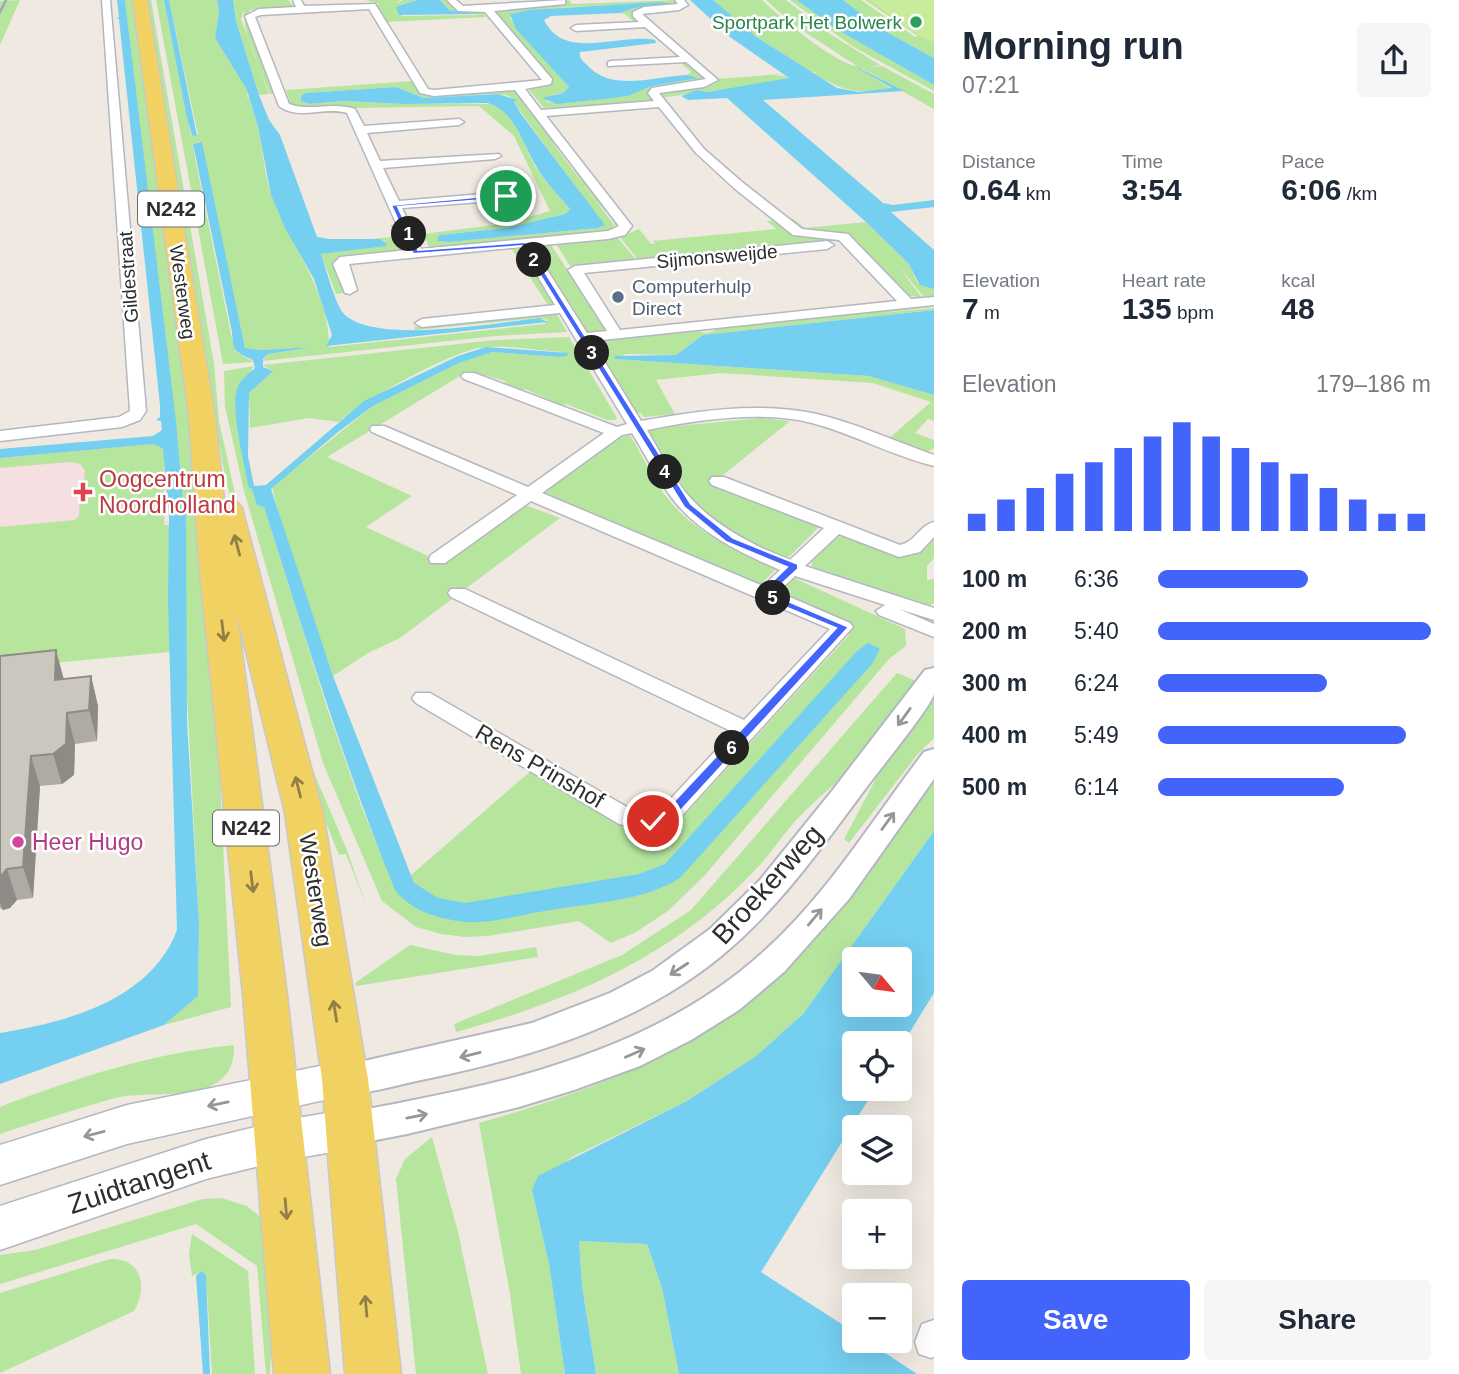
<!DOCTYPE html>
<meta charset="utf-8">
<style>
:root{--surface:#fff;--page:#f6f6f7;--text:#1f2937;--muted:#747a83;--accent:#4264fb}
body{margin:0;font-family:Helvetica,sans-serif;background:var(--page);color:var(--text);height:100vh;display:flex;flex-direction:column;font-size:26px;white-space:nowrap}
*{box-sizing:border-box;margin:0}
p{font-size:23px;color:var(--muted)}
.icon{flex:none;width:38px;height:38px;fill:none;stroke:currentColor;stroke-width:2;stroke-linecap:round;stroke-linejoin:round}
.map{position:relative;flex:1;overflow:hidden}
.drawer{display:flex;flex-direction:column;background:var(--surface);width:525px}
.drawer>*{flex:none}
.needle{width:46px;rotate:119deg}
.buttons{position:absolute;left:842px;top:947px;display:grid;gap:14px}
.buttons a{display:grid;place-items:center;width:70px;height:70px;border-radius:7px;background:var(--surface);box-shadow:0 7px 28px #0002;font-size:35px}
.pin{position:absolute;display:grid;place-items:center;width:60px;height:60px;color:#fff;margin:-30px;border:4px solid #fff;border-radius:50%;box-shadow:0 2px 7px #0007}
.km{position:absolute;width:35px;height:35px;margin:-18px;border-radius:50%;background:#222;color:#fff;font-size:19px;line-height:35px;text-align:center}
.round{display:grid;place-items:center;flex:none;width:74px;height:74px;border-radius:7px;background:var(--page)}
.overview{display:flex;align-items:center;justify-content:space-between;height:119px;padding:0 28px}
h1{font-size:38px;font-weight:800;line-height:52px}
.stats{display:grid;grid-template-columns:repeat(3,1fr);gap:10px;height:119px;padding:7px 28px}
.stats div{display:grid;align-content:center}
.stats b{font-size:30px;font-weight:800}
.stats small{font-size:19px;font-weight:400}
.stats p{font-size:19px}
.chart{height:196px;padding:14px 28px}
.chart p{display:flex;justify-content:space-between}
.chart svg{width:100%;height:126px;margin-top:7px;stroke:var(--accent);stroke-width:6}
.cta{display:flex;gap:14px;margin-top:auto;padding:14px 28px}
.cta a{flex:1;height:80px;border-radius:7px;background:var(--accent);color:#fff;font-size:28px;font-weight:800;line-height:80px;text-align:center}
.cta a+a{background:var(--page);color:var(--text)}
ul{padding:0 28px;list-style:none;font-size:23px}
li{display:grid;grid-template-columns:112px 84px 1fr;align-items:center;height:52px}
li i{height:18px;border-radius:9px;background:var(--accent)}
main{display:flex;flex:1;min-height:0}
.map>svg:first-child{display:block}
.medical{fill:#f5dfe0}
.green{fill:#b6e59e;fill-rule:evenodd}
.pitch{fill:#c9ec9a}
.water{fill:#75cff0;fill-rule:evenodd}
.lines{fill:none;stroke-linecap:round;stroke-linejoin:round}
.minor-casing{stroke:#b4b7c1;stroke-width:3}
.tertiary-casing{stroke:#b4b7c1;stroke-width:4}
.secondary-casing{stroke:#b4b7c1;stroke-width:3}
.primary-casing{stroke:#c9c9c9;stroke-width:3}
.minor{fill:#fff;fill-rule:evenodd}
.tertiary{fill:#fff;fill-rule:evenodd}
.secondary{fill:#fff;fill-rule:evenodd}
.primary{fill:#f2d163;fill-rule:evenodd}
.rail{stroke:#a3a6b8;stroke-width:2.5}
.wall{fill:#afaba4}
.shaded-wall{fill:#8e8b86}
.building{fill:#cbc7bf;stroke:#8e8b86;stroke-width:2}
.oneway{stroke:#908048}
.oneway2{stroke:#969696}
.route{fill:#4264fb;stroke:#fff;stroke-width:2}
.leisure-dot{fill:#2e9e5b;stroke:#fff;stroke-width:2.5}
.service-dot{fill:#5c6f8a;stroke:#fff;stroke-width:2.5}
.health-dot{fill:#e0444e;stroke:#fff;stroke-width:2.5}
.hotel-dot{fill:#d1479c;stroke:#fff;stroke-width:2.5}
.labels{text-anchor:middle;stroke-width:5;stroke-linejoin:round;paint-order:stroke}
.far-leisure-label{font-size:19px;fill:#27864d;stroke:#fff;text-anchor:end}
.far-street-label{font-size:19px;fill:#2e2e2e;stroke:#fff}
.far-service-label{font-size:19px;fill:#4e5e75;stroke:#fff;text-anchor:start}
.shield{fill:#fff;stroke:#6d6d6d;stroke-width:2}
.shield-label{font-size:21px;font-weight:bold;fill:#2e2e2e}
.health-label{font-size:23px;fill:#be3a42;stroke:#fff;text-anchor:start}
.street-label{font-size:23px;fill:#2e2e2e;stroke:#fff}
.hotel-label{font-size:23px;fill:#b23c85;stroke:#fff;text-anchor:start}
.near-street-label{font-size:28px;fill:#2e2e2e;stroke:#fff}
</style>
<main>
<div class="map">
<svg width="934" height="1374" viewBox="0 0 934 1374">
<rect width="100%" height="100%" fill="#efe9e1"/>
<!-- medical -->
<path class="medical" d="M166 443V527L0 543V457Z"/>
<!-- green -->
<path class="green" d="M20 0 0 45V1Z
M125 0H135L180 316 219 673 220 782 231 1007 164 1025 198 996 199 922 185 658 186 515 191 510 190 506 183 504Z
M145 0H151L156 29 214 364 219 421 237 503 314 773 347 850 366 905 346 854 339 855 309 780 225 477Z
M156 0H164L191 135H198L169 0H217L219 11 215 38 247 90 248 95 245 96 249 97C253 112 259 128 261 144 264 162 266 180 272 197 291 248 330 292 329 347L544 324 548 320 539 318 415 330 414 327 549 313H556L567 332 495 336 263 361 268 354 313 347 261 350 245 348 200 142 193 144 195 158 233 344 236 352 254 362 223 364Z
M233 0H288L294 6 250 10 247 16 274 94H270C260 68 243 36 244 10L241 19 269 94 259 95 236 21Z
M365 0H400L395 4 403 0H417L396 8 402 16 479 15 449 10 440 0H447L455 9 481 10 486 17 386 22 374 5 380 4Z
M565 0H569L572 4 676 0 680 4 636 11 633 15 640 21 635 23 625 14 620 13 635 8 671 3 568 7 512 13 510 18 569 87 563 93 555 94 546 100 549 102 564 103 628 96 652 86 697 78 687 75 691 72 678 60 685 61 708 79 657 88 656 101 544 108 529 90 551 84 553 81 494 12 502 9 560 5 565 3Z
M713 0H762C780 17 835 64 857 66L794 25 766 0H786L830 34 880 65 870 67 882 66 934 94V109L863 69H860L892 89C859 95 842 91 813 73L818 72H811L743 28Z
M790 0H797L836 29 934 85V91L852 46Z
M843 0H861L915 37 918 36 865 0H934V58L883 30Z
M784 74 775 76H786L789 79 708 92C692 90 679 97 662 97L659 92 712 84 717 81 716 79Z
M413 81 420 92 430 94 515 90 620 223 619 228 617 230C613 215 596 203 588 191 576 174 567 155 552 142L614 225 612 229 565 235 615 231 430 249 423 234 502 224 550 211 514 136 479 106 354 108 338 105 296 107 291 105 286 90ZM396 87 424 98 495 94 506 95 517 101 514 102 522 114 604 225 598 228 449 242 439 241 438 236 440 235 506 228 565 214 570 209C558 195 544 181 535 166 523 144 515 113 491 104H404L343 101 310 104 301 101V96L305 93Z
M787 219H793L805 228 866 222 908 263 918 283 934 289V296H923L896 263 922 298 905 295 847 236C824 226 809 236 787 219Z
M776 220 786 232 840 240 639 261 620 237 639 229 651 244 656 243 652 241 776 229 767 221Z
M399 224 409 248 402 252 336 259 334 263 345 293 336 294 321 254 386 245 385 241 372 239 395 237 393 230 397 229H392L390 225Z
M618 238 637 261 571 267 556 244Z
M540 245H551L605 327 604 333 585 331 535 252V248Z
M511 248 523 250 554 305 550 307 546 302Z
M932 305V307L880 313 934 308V310L703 335 676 355 626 354 615 359 870 376 934 395V421L928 419 915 433 934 440V448L927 452 887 440 931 402 873 383 721 373 656 380 675 414 644 417 641 413 636 414 594 346 595 342 602 339 692 330 707 333 718 329 696 330Z
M569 337 617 418 616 420H607L566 404 563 406 525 389 521 391 503 384 506 381 468 371 327 457 412 496 366 527 443 563 525 505 560 518 400 638 368 653 333 676 282 525 272 487 373 406 459 363 492 352 559 357 561 352C534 350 505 344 479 348 449 353 361 401 339 422L309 418 250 428 249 393 273 371 263 365 496 340Z
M254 366 236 395 243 455 257 504 264 507 327 708 361 805 395 889 532 770C562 788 622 835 658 830 666 829 675 822 682 818L849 635V630L787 597 782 588 794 578 905 629 906 646 889 659 705 875 668 911 636 932 611 943 579 921 488 936 465 937 441 934 416 927 382 901 323 763 244 491 225 406 224 371Z
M761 418 790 421 713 483 819 527 788 558C760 547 729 535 706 514 685 495 664 454 646 429Z
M630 435C643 456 653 482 669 500 697 535 738 551 777 568L761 584 541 492 615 439Z
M154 444 162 447 164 452V525H169L170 652 0 668V527L75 520 79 516 80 499 96 497V491L83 492 85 470 80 464 70 462 0 468V458Z
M837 536C878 538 898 575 934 538V558L927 566V580L934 579V603L926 607 818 570 812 566 811 558Z
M897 673 919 682C898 709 878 736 856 762 839 782 817 798 799 817 783 834 771 854 755 870 673 957 569 1001 456 1032L454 1024 622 955 691 910Z
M934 691V738L917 755 849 843 844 839 888 756Z
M934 774V831L803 1014 755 1057 685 1102 572 1157 532 1190 549 1264 565 1374H521L510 1294 479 1123C593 1090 709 1050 793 962 817 938 836 910 856 882 882 846 908 810 934 774Z
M410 945 455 955 479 956 536 947 538 957 356 986 355 983Z
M234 1045C236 1110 152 1088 115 1098 76 1109 38 1121 0 1134V1107C75 1078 153 1053 234 1045Z
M432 1137 458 1232 488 1374H416L396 1179 405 1159Z
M221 1198 247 1206 259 1216 271 1232 274 1287 270 1374H266L257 1266 196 1224 0 1284V1255L35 1250 203 1199Z
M192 1234 248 1271 255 1374H212L206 1275 198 1273 192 1276 189 1254Z
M579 1241 647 1244 662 1288 679 1374H596L582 1286Z
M110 1259C142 1258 148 1287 134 1311L0 1373V1293Z"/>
<!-- pitch -->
<path class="pitch" d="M869 0H934V42L921 37Z"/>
<!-- water -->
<path class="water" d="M117 0H125L176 421 183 503 190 506 191 510 186 516 187 722 199 922 198 996 164 1025 0 1084V1033C67 1022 151 1000 177 930L168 599 169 519 163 449 154 444 0 458V449L153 436 162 430 161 421 156 420 160 417V405L119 19 116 18 119 17Z
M164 0H169L197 136 192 135 187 118Z
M217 0H233L236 21 259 95 269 120 280 135 317 237 329 239H380L386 243V246L321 254C326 268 335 304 344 314 375 345 496 323 539 318L548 322 326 346 332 335 314 279 285 228 271 195 258 127 247 90 215 38 219 11Z
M417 0H440L449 10 479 14 399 15 396 7Z
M690 0H713L755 36 837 88 859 92 892 88 859 69H861L904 91 763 100 883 203 893 205 934 200V207L891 212 934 250V289L920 285 908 263 866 222 727 98 688 100 681 96 697 90 708 92 789 78 730 37Z
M797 0H843L883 30 934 58V85L836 29Z
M660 2 673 4 635 8 620 13 551 16 544 20C565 62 618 33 655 40L656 43 580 52C579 58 582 60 587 65 612 93 654 76 687 75L698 78 652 86 628 96 604 99 557 104 542 98 563 93 569 87 516 29 510 14 529 10Z
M396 87 424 98 498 94 517 100 514 102 521 114 605 225 598 228 449 242 438 241V236L440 235 506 228 565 214 570 209C559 196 545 182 536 166 523 145 514 109 487 103L404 104 343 101 310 104 301 101V96L305 93Z
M202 142 245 348 261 350 313 347 268 354 263 359V367L273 371 249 393 248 456 254 486 266 485 364 401 458 356 486 347 568 353 567 356 559 357 492 352 459 363 373 406 338 432 271 489 333 676 414 883 438 898 465 903 639 874 665 864 857 651 868 643 880 649 872 664 680 878C642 902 588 903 545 911 519 915 492 924 466 922 439 919 412 912 395 890 344 765 305 636 264 507L257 505 252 489 249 488C245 467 230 408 237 389 240 380 248 374 255 368L253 360C234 351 233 352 232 332L193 144Z
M934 310V395L869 376 615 359V356L676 355 703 335Z
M934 831V993L900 1048V1043H854V1088L875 1089 761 1272 854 1332V1340L867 1341 917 1374H679L662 1288 647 1244 579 1241 582 1286 596 1374H565L549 1264 532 1190 538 1176 685 1102 755 1057 803 1014ZM854 959H900V1004H854Z
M201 1271 206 1275 210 1374H203L196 1276Z"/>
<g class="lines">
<defs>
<path id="minor" d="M102 0H110L146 411 140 420 122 427 0 441V431L119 417 130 411Z
M293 0H301L304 6 375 4 428 89 434 90 542 80 485 12 458 11 447 0H456L463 6 565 0V4L494 11 552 79 551 84 525 89 541 110 654 101 648 93 652 88 706 79 686 62 608 66V62L611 61 680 57 645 27 576 31 571 28 576 25 639 22 633 16V12L644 7 678 4 675 0H684L688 5 679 10 642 14 718 80 704 87 659 93 704 149 742 182 802 229 848 234 911 299 934 297V305L592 341 641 421C696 411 757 402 812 413 854 422 894 441 934 455V466C892 456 854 434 812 423 761 410 698 420 647 430 659 450 671 475 687 494 713 525 752 545 790 560L824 528 712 485 709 481 712 477H724L900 545C915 542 920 525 934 522V537L920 552 899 557 839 534 805 566 934 608V620L899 609 934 624V637L879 615 876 611 885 605 795 576 778 592 850 623 853 627 677 821 646 830 619 824 416 703 412 698 416 693H430L632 810 646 812 661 809 733 732 451 597 448 593 451 589H465L744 720 830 629 531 501 445 563H431L429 559 431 555 517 495 372 432 370 429 372 426H384L528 487 604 433 464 379 461 376 464 373H474L617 427 627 424 560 313 422 327 415 323 422 319 555 305 520 247 349 264 357 290 350 294 345 293 333 264 340 257 408 250 347 113C324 106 299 121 279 106L245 16 259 9 296 7ZM369 9 420 93 434 96 515 90 619 226 608 231 421 249 402 208 506 200 512 196 506 192 399 201 383 168 495 159 501 156 499 154 380 161 367 133 459 125 464 122 459 119 364 126 355 109C333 101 310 112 289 104L255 17 261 15ZM659 107 696 153 734 188 793 235 839 240 897 301 620 330 584 273 827 249 834 245 827 241 575 266 568 270 607 331 587 333 532 246 608 239 625 235 632 226 546 116ZM632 433C645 454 657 478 672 498 698 533 741 553 780 570L763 586 542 493 622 435Z
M934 1320V1357L931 1358 919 1354 915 1342 922 1324Z"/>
<path id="tertiary" d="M934 668C934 675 934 686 934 694 930 708 881 768 869 784 827 840 786 899 733 946 649 1021 534 1057 426 1079 398 1084 359 1099 333 1090L328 1079 333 1068 532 1023 610 993 652 971 710 929 760 880 832 791 925 670Z
M934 749V779L849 899 784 972 739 1010 691 1040 640 1066 574 1090 519 1107 407 1134 350 1145 337 1141 332 1129 337 1117C359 1109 382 1107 404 1102 444 1094 484 1086 523 1075 610 1050 693 1015 761 954 826 897 872 820 924 752Z"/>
<path id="secondary" d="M345 1061 360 1066 366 1079 360 1092 127 1144 0 1185V1145L127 1105Z
M350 1109 365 1115 372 1129 365 1143 350 1149 280 1161 206 1179 0 1250V1206L206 1139 280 1121Z"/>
<path id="primary" d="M133 0H147L215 417 224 500 237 502 242 508 323 813 368 1079 401 1374H345L322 1079 285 813 237 614 287 995 330 1374H274L243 995 199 563 189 417Z"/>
</defs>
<!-- minor casing -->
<use href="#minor" class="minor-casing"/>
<!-- tertiary casing -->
<use href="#tertiary" class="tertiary-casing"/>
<!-- secondary casing -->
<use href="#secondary" class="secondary-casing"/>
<!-- primary casing -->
<use href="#primary" class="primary-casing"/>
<!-- minor -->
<use href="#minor" class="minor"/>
<!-- tertiary -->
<use href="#tertiary" class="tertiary"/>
<!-- secondary -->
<use href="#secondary" class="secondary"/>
<!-- primary -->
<use href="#primary" class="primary"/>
<!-- rail -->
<path class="rail" d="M0 12 6 0"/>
</g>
<!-- wall -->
<path class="wall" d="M0 656 64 679 91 676 98 706 97 741 75 744 74 775 62 784 40 786 33 898 17 900 10 908 3 910 0 908Z"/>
<!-- shaded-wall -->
<path class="shaded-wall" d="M56 650 64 680H55Z
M91 676 98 706 97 741 89 710Z
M67 713 75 744 74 775 62 784 53 754Z
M31 756 40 786 33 898 23 867Z
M7 869 17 900 10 908 3 910 0 903V877Z"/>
<!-- building -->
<path class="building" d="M56 650 55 680 91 676 89 710 67 713 66 744 53 754 31 756 23 867 7 869 0 877V656Z"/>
<!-- one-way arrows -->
<defs><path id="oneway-shaft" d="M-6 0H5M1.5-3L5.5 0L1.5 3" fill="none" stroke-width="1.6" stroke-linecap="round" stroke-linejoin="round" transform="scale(1.75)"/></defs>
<g class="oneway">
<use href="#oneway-shaft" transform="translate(237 545) rotate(-105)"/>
<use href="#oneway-shaft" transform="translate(223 631) rotate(83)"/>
<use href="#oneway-shaft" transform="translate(298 787) rotate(-104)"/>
<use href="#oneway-shaft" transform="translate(252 882) rotate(83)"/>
<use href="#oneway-shaft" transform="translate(335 1011) rotate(-99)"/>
<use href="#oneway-shaft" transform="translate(286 1209) rotate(85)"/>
<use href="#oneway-shaft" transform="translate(366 1306) rotate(-95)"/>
</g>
<g class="oneway2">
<use href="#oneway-shaft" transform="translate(904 717) rotate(126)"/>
<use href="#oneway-shaft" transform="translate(888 821) rotate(-54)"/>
<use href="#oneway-shaft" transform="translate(815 917) rotate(-50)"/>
<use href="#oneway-shaft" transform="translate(679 969) rotate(147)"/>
<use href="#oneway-shaft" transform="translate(635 1053) rotate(-24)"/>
<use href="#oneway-shaft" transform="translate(470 1055) rotate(166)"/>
<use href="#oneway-shaft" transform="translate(218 1104) rotate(168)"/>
<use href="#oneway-shaft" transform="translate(417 1116) rotate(-11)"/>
<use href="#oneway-shaft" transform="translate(94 1134) rotate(165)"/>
</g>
<!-- route -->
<path class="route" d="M508 194 506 198 398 207 418 250 526 242 691 504 733 538 798 564V569L771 594 849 627 674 818 653 825 647 821 665 811 836 628 761 597V592L787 567 726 542 684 507 522 246 413 254 391 205Z"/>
<!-- markers -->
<circle class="leisure-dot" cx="916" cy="22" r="7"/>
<circle class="service-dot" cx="618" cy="297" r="7"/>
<path class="health-dot" d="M79.5 481.5h7v7h7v7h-7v7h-7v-7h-7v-7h7z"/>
<circle class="hotel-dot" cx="18" cy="842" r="7"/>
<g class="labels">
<!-- far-leisure labels -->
<g class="far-leisure-label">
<text x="902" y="29">Sportpark Het Bolwerk</text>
</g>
<!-- far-street labels -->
<g class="far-street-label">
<text transform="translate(717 256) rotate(-5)" y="7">Sijmonsweijde</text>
<text transform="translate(128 277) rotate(-94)" y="7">Gildestraat</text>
<text transform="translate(183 292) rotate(82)" y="7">Westerweg</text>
</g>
<!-- far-service labels -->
<g class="far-service-label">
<text x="632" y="293">Computerhulp<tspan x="632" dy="22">Direct</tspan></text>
</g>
<!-- shield labels -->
<g class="shield">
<rect x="138" y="191.5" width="66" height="35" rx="5"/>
<rect x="213" y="810.5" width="66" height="35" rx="5"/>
</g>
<g class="shield-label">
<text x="171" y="216">N242</text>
<text x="246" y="835">N242</text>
</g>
<!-- health labels -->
<g class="health-label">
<text x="99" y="487">Oogcentrum<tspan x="99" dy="26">Noordholland</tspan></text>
</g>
<!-- street labels -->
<g class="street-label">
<text transform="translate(540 766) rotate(30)" y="8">Rens Prinshof</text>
<text transform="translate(316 890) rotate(81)" y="8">Westerweg</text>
</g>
<!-- hotel labels -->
<g class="hotel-label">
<text x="32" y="850">Heer Hugo</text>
</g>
<!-- near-street labels -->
<g class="near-street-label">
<text transform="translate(767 884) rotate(-48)" y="10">Broekerweg</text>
<text transform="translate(139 1182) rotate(-18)" y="10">Zuidtangent</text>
</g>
</g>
</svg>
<div class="buttons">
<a><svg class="needle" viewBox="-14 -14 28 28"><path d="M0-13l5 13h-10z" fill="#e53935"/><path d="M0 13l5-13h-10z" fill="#747a83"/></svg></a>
<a><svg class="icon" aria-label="locate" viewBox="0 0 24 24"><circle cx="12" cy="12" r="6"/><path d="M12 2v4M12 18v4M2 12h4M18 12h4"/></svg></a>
<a><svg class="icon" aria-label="layers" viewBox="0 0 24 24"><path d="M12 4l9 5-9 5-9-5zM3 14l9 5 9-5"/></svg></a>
<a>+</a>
<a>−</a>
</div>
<div class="pin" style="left:506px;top:196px;background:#1e9e55"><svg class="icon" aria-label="arrive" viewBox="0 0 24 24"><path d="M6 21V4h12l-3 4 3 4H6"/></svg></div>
<div class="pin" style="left:653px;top:821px;background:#d93025"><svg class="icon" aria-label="check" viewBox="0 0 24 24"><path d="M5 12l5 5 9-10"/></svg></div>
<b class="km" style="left:409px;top:234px">1</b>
<b class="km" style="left:534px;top:260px">2</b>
<b class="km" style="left:592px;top:353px">3</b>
<b class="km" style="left:665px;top:472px">4</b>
<b class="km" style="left:773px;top:598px">5</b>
<b class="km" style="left:732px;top:748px">6</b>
</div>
<section class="drawer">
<div class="overview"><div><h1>Morning run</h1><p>07:21</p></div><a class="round"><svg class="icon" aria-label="share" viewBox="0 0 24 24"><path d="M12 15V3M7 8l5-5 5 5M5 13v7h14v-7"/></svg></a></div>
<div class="stats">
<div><p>Distance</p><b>0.64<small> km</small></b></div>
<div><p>Time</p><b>3:54</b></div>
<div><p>Pace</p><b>6:06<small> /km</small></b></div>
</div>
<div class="stats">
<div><p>Elevation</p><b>7<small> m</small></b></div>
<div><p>Heart rate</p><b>135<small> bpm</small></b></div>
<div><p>kcal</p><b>48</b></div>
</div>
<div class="chart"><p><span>Elevation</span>179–186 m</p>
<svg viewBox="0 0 160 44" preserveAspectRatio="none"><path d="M5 44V38M15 44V33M25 44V29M35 44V24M45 44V20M55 44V15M65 44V11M75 44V6M85 44V11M95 44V15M105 44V20M115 44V24M125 44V29M135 44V33M145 44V38M155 44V38"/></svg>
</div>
<ul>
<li><b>100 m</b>6:36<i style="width:55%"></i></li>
<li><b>200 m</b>5:40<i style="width:100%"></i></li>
<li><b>300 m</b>6:24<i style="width:62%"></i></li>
<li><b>400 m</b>5:49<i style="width:91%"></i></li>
<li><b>500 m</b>6:14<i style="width:68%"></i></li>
</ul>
<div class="cta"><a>Save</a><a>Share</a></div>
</section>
</main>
